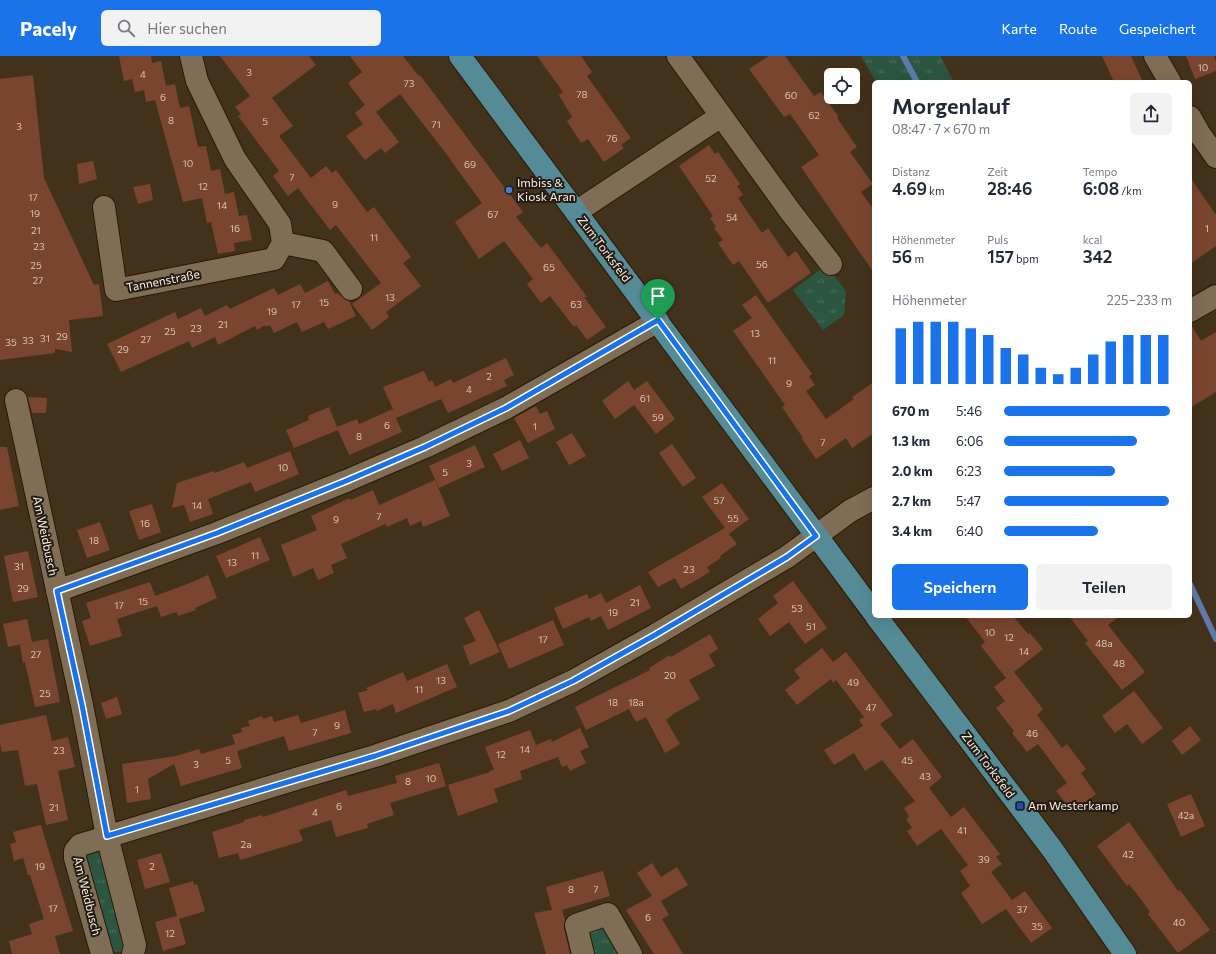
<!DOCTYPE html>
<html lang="de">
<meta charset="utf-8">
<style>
:root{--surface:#fff;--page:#f2f2f3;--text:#1f2937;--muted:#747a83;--accent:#1a73e8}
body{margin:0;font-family:Commissioner,sans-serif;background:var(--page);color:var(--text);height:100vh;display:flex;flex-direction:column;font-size:15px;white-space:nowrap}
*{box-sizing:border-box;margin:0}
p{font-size:13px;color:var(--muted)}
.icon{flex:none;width:22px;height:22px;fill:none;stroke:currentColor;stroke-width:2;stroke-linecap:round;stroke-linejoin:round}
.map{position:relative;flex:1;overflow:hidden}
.details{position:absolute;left:872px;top:24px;width:320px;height:538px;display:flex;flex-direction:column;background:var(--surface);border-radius:6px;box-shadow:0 4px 16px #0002}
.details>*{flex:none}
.buttons{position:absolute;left:824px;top:12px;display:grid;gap:8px}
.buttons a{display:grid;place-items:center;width:36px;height:36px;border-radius:6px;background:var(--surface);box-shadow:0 4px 16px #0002;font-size:20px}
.pin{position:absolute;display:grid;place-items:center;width:34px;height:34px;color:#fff;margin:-41px -17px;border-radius:50% 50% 50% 0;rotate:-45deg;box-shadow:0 0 4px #0007}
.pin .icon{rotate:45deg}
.round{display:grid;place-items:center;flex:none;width:42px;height:42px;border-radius:6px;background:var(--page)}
.overview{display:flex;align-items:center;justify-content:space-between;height:68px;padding:0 20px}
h1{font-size:22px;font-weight:600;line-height:30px}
.figures{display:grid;grid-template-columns:repeat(3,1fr);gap:6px;height:68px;padding:4px 20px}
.figures div{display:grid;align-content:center}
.figures b{font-size:17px;font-weight:600}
.figures small{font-size:11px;font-weight:400}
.figures p{font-size:11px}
.chart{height:112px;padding:8px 20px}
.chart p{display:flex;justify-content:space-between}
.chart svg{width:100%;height:72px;margin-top:4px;stroke:var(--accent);stroke-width:6}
.cta{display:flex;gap:8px;margin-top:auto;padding:8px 20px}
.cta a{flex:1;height:46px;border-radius:6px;background:var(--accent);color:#fff;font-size:16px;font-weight:600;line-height:46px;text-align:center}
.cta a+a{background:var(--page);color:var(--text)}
ul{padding:0 20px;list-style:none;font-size:13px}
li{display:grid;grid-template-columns:64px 48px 1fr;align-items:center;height:30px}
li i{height:10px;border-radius:5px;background:var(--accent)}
header{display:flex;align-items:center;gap:24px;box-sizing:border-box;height:56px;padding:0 20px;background:var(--accent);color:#fff}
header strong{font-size:19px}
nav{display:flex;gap:22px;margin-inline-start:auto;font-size:14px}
.search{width:280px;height:36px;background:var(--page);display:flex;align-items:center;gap:10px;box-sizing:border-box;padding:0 14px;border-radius:6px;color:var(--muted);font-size:15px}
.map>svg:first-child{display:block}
.grass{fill:url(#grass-tufts)}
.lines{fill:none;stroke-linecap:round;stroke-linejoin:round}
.stream{stroke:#5f79aa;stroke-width:6}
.building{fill:#7a452e}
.minor-casing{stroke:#291904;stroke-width:24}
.major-casing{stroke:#291904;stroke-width:24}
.minor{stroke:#806d55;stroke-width:22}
.major{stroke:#548b97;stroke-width:22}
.route-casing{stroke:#fff;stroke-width:8}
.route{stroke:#1a73e8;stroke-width:5}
.shop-dot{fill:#3f7fe0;stroke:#231b12;stroke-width:1.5}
.transit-dot{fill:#1a4fb4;stroke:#231b12;stroke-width:1.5}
.labels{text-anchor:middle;stroke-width:4;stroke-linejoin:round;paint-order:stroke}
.number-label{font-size:10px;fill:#dac4b4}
.poi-label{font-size:12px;fill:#faefe1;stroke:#231b12;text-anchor:start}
.street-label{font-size:12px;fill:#faefe1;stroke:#231b12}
</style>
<header>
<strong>Pacely</strong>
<div class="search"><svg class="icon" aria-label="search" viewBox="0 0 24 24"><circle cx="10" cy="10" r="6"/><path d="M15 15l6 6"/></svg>Hier suchen</div>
<nav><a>Karte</a><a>Route</a><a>Gespeichert</a></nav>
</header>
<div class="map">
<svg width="1216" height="898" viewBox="0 0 1216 898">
<defs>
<pattern id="grass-tufts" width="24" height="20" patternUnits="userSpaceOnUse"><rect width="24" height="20" fill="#2c563f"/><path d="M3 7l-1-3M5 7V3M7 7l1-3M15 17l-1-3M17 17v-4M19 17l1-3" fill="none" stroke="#4c6f5a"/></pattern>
</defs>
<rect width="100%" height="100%" fill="#43321b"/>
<!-- grass -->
<path class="grass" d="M861 0H940L954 26H876Z
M826 209 846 235 844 259 823 274 793 234Z
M98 794 101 798 125 883V893L120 896 111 895 83 799Z
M602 870 624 898H591L586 877Z"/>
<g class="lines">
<!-- stream -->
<path class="stream" d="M903 0 917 26
M1190 528 1216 583"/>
</g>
<!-- building -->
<path class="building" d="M119 0H151L152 7 161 5 166 30 175 28 180 52 189 50 198 91 206 90 211 115 220 113 225 138 234 136 239 160 247 159 252 184 234 187 235 195 218 198 211 166 207 167 202 142 183 146 155 44 146 46 144 34 135 36 132 23 124 25Z
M220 0H309L316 9 272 42 293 70 279 80 311 122 326 110 332 117 336 114 367 156 374 151 411 201 403 207 421 230 386 256 389 261 372 274 352 248 381 227 336 169 330 174 298 132 288 140 273 120 279 115 238 60 241 58 235 51 250 40Z
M350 0H403L419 20 420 19 523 156 516 161 541 192 547 187 587 241H584L606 271 587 284 576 269 574 271 550 240 541 247 527 228 533 223 504 185 479 203 455 166 482 147 451 105V104L400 38 376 56 399 86 385 97 381 92 365 104 346 80 363 68 355 57 365 49 348 27 362 16Z
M537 0H581L592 16 587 20 631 82 621 89 624 92 604 106 588 83 581 87 567 65 572 61 559 39 563 36Z
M769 0H785L814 40 821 36 838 60 837 62 857 91 850 96 873 128 861 136 874 154V217L801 111 819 99 790 58 784 61 749 13Z
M1102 0H1131L1143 26H1114Z
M1186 0H1214L1216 6V15L1195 23Z
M33 19 44 122 94 229 99 228 103 260 69 264 72 296 55 293V297L0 304V23Z
M709 89 715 98 718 96 740 128 737 130 743 139 738 142 762 177 768 172 788 201 796 195 811 217 768 247 739 205 733 209 718 187 723 184 714 172 716 171 710 162 713 160 679 110Z
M93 105 97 123 79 128 77 108Z
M1190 121 1216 159V190L1190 208Z
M150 128 153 144 138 148 133 131Z
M328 225 335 238 338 237 346 244 349 245 356 260 328 273 324 266 302 276 297 266 274 277 270 269 266 271 265 269 257 274 255 270 218 289 215 281 192 292 189 285 121 316 107 288 175 256 178 263 201 252 205 260 227 249 230 253 274 232 278 239 300 228 305 237Z
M756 239 812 318 809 320 815 329 806 335 826 363 854 343 852 341 874 326V377L852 392 846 382 816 403 802 383 803 382 782 351 785 349 733 275 752 262 742 249Z
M1190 267 1201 285 1216 276V336L1190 352Z
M506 302 514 319 504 324 507 330 448 357 435 331 451 323 453 327Z
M424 315 429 326 432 324 441 343 396 362 402 376 349 399 338 374 294 392 286 374 309 364 308 360 329 351 337 371 357 363 359 368 393 353 383 331Z
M628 325 634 334 647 325 675 363 656 378 634 349 615 363 602 345Z
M28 341 47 342 46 357H32Z
M536 350 540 358 547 355 555 373 528 387 514 362Z
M572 377 586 400 569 409 556 386Z
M520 384 529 402 502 415 493 398Z
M672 388 696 422 683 431 659 397Z
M475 389 485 411 439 432 429 410Z
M0 391H7L19 450 0 454Z
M290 395 299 418 255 436 251 426 208 443 213 458 190 466 184 449 172 452 177 427 214 415 215 417 244 406 247 412Z
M435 424 450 460 423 471 421 465 410 470 407 462 387 471 385 468 341 488 347 502 331 509 334 517 318 524 313 512 293 521 281 489 317 474 311 460 350 442 351 444 373 434 379 449Z
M722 427 749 463 729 478 737 488 720 500 721 502 707 511 710 516 681 533 675 522 658 531 648 516 725 472 702 441Z
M152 448 161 476 139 484 129 455Z
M100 466 110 494 87 502 77 474Z
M260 481 270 504 226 522 216 500Z
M28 495 38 541 13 546 4 500Z
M208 519 217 542 195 552 196 554 178 560 177 556 161 561 157 550 117 563 122 580 90 590 82 565 91 562 86 547 150 526 155 540 190 527Z
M793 525 827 572 805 588 789 566 770 580 758 563 778 547 773 540Z
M640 529 651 552 608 574 601 560 591 565 589 561 563 573 554 552 587 538 589 543 601 537 606 547Z
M479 554 500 596 470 609 463 590 476 585 464 562Z
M965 560H1013L1028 578 1030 577 1043 593 1014 616 1043 653 1037 659 1062 692 1067 688 1086 713 1081 717 1096 738 1072 756 1056 735 1067 727 1038 688 1027 696 1012 677 1014 675 996 652 1005 645 994 631 1006 622 981 590 985 586Z
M1069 560H1120L1108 569 1145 616 1122 634 1085 587 1088 585Z
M27 563 32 586 48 583 60 646 35 651 25 606 23 607 20 589 28 587 8 591 3 568Z
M553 564 564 589 509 613 498 588Z
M710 578 718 593 709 599 715 610 689 624 700 643 675 657 666 664 680 688 665 697 646 661 636 666 629 653 586 674 575 651 650 614 649 612 670 599 671 601Z
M822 592 833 606 846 596 893 659 880 668 900 693 913 683 942 721 929 732 951 761 964 751 1000 798 996 801 1002 808 991 816 1012 844 1025 835 1052 872 1031 887 1006 853 982 868 961 837 970 830 960 815 968 809 941 773 917 790 907 775 912 772 906 763 909 761 904 752 915 745 882 704 865 715 854 697 834 709 824 694 863 670 859 664 864 661 836 624 833 627 831 623 797 649 785 634 800 622 794 614Z
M447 608 457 631 396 657 393 648 377 655 376 653 364 656 358 637 368 634 366 632 403 616 407 625Z
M1134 635 1163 672 1142 688 1127 668 1115 677 1102 660Z
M117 641 122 658 106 663 101 647Z
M345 654 351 677 289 695 284 680 237 695 242 712 181 730 174 708 148 723 151 743 127 747 122 708 176 700 199 693 201 698 235 688 232 679 242 676 241 672 250 670 248 665 262 660 263 663 272 660 274 666 298 659 301 667Z
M46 659 52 685 68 681 75 711 58 715 68 764 46 769 37 728 25 730 18 694 2 696 0 687V669Z
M1190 670 1201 684 1182 699 1172 685Z
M580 672 589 691 580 695 586 707 570 715 567 709 562 711 558 701 520 715 522 723 494 733 498 746 458 760 448 729 490 716 489 715 494 714 485 691 530 674 536 689 551 683 552 686Z
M439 707 446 730 390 747 394 759 367 768 368 772 336 781 331 764 299 774 303 785 240 804 238 797 219 802 212 776 244 766V764L262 759 263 761 346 734 348 740 397 727 395 720Z
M1191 738 1205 770 1181 781 1167 748Z
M1129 766 1178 835 1180 834 1210 874 1178 897 1148 858 1150 856 1140 842 1129 828 1127 830 1097 790Z
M41 769 73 875 55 880 60 898H12L9 885 32 878 29 868 44 863 30 819H28L23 802 14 805 10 788 16 786 13 776Z
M161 797 170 826 145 833 137 804Z
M652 807 661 821 677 811 688 829 661 845 669 859 662 863 683 898H654L626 854 652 840 637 817Z
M603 815 610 840 562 854 565 864 564 872 570 898H546L534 857 552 854 546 831Z
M193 825 194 829 197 828 205 855 179 863 186 888 163 895 155 866 177 860 169 832Z"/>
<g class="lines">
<defs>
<path id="minor" d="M678 0 790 155 831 208
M1155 0 1170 26
M1190 61 1199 77 1216 101
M104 151 116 234 274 203 283 187 280 168 235 103 197 25 191 0
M576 156 721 60
M283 187 323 195 351 233
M1190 255 1216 240
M16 344 82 649 107 780 135 889 133 898
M57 535 217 477 346 425 425 391 506 352 658 265
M102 898 75 802V795L80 789 299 722 375 700 509 655 573 625 655 579 787 501 850 455 874 442
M583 898 576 869 608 858 631 898"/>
<path id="major" d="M460 0 874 557
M876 560 1052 793 1125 898"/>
</defs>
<!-- minor casing -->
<use href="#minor" class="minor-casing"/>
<!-- major casing -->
<use href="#major" class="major-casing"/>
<!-- minor -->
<use href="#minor" class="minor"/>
<!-- major -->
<use href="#major" class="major"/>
</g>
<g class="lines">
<defs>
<path id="route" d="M658 264 816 480 787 501 655 579 573 625 509 655 375 700 107 780 82 649 57 535 217 477 346 425 425 391 506 352Z"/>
</defs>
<!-- route casing -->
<use href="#route" class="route-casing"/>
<!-- route -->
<use href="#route" class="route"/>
</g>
<!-- markers -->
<circle class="shop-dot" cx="509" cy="134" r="4"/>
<rect class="transit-dot" x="1016" y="746" width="8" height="8" rx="2"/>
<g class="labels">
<!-- number labels -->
<g class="number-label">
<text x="1203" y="15">10</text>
<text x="249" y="20">3</text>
<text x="143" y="22">4</text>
<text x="409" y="31">73</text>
<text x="582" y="42">78</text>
<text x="791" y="43">60</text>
<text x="163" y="45">6</text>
<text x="814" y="63">62</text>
<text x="171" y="68">8</text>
<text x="265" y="69">5</text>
<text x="436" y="72">71</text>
<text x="19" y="74">3</text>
<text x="612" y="86">76</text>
<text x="188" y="111">10</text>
<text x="470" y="112">69</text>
<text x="292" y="125">7</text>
<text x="711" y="126">52</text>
<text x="203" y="134">12</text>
<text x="33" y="145">17</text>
<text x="335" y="152">9</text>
<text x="222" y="153">14</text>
<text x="35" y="161">19</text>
<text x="493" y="162">67</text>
<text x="732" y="165">54</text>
<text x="235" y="176">16</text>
<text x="1207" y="176">1</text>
<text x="36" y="178">21</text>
<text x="374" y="185">11</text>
<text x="39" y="194">23</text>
<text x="762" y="212">56</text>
<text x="36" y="213">25</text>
<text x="549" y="215">65</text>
<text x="38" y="228">27</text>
<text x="390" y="245">13</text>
<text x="324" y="250">15</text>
<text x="296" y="252">17</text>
<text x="576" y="252">63</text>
<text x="272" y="259">19</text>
<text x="223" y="272">21</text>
<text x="196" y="276">23</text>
<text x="170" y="279">25</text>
<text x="755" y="281">13</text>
<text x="62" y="284">29</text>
<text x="45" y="286">31</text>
<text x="146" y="287">27</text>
<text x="28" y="288">33</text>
<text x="11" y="290">35</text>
<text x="123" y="297">29</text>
<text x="772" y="308">11</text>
<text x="489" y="324">2</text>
<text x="789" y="331">9</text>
<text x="469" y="337">4</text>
<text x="645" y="346">61</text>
<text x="658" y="365">59</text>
<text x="387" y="373">6</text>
<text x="535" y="374">1</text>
<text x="359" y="384">8</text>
<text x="823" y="390">7</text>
<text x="469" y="411">3</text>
<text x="283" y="415">10</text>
<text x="445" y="420">5</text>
<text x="719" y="448">57</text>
<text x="197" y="453">14</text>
<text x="379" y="464">7</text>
<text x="733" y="466">55</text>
<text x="336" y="467">9</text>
<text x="145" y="471">16</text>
<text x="94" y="488">18</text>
<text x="255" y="503">11</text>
<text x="232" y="510">13</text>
<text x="19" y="514">31</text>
<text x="689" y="517">23</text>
<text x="23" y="536">29</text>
<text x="143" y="549">15</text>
<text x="635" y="550">21</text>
<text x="119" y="553">17</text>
<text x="797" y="556">53</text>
<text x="613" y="560">19</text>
<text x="811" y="574">51</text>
<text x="990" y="580">10</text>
<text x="1009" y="585">12</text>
<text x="543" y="587">17</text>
<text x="1104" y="591">48a</text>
<text x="1024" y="599">14</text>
<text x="36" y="602">27</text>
<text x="1119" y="611">48</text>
<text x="670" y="623">20</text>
<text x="441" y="628">13</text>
<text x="853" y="630">49</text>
<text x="419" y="637">11</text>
<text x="45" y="641">25</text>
<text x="613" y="650">18</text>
<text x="636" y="650">18a</text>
<text x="871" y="655">47</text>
<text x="337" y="673">9</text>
<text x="315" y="680">7</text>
<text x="1032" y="681">46</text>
<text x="525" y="697">14</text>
<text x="59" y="698">23</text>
<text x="501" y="702">12</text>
<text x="228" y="708">5</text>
<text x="907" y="708">45</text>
<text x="196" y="712">3</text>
<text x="925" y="724">43</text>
<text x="431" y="726">10</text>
<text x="408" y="729">8</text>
<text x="137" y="737">1</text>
<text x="339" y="754">6</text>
<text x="54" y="755">21</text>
<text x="315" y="760">4</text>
<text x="1186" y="763">42a</text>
<text x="962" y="778">41</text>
<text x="246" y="792">2a</text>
<text x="1128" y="802">42</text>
<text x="984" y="807">39</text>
<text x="40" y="814">19</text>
<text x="152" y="814">2</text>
<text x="571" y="837">8</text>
<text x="596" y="837">7</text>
<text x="53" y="856">17</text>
<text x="1022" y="857">37</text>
<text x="648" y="865">6</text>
<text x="1179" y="870">40</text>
<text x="1037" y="874">35</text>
<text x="170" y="881">12</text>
</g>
<!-- poi labels -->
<g class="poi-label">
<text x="517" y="131">Imbiss &amp;<tspan x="517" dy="14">Kiosk Aran</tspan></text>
<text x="1028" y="754">Am Westerkamp</text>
</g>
<!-- street labels -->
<g class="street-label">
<text transform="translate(604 193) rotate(53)" y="4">Zum Torksfeld</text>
<text transform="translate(163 225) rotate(-11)" y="4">Tannenstraße</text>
<text transform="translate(45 480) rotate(78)" y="4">Am Weidbusch</text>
<text transform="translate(988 709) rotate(53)" y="4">Zum Torksfeld</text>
<text transform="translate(87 840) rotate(76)" y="4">Am Weidbusch</text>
</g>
</g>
</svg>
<div class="buttons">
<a><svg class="icon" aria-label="locate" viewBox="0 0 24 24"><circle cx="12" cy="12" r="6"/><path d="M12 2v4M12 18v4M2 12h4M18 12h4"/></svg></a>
</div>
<div class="pin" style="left:658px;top:264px;background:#1e9e55"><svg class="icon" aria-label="arrive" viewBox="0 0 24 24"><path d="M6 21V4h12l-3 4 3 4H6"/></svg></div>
<section class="details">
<div class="overview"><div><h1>Morgenlauf</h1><p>08:47 · 7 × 670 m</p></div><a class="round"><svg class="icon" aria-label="share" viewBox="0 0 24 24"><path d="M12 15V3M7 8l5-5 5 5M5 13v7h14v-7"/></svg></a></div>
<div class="figures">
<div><p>Distanz</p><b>4.69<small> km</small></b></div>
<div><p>Zeit</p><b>28:46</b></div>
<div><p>Tempo</p><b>6:08<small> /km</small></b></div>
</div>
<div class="figures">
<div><p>Höhenmeter</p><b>56<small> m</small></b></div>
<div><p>Puls</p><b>157<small> bpm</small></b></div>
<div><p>kcal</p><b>342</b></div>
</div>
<div class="chart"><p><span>Höhenmeter</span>225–233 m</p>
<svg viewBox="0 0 160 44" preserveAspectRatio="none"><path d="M5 44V10M15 44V6M25 44V6M35 44V6M45 44V10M55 44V14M65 44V22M75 44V26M85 44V34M95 44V38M105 44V34M115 44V26M125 44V18M135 44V14M145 44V14M155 44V14"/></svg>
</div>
<ul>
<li><b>670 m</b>5:46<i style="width:99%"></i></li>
<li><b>1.3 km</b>6:06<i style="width:79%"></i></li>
<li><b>2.0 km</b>6:23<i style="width:66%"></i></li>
<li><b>2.7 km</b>5:47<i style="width:98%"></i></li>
<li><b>3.4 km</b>6:40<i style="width:56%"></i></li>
</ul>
<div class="cta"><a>Speichern</a><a>Teilen</a></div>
</section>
</div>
